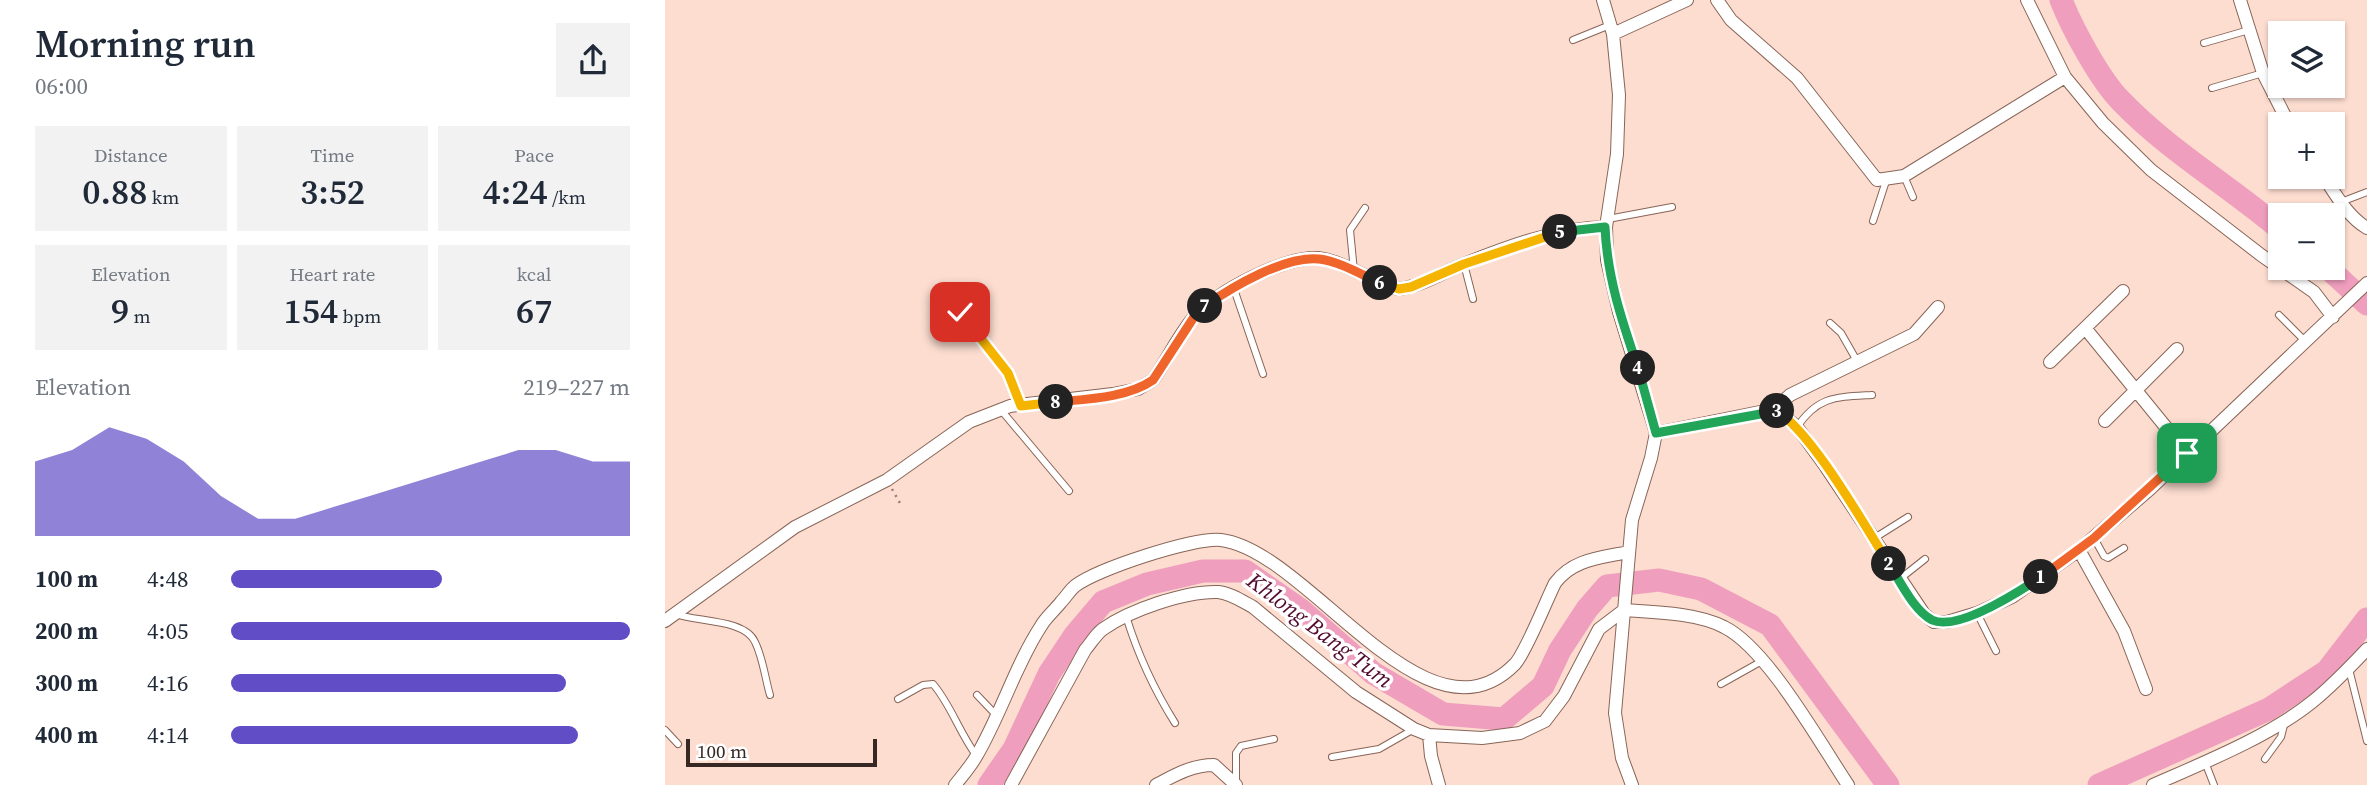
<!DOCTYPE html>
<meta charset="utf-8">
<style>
:root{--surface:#fff;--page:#f2f2f3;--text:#1f2937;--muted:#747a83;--accent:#614ec7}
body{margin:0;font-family:"Source Serif 4",serif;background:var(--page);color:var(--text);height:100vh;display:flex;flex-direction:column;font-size:26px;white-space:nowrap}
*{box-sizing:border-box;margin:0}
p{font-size:23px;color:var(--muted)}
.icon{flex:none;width:38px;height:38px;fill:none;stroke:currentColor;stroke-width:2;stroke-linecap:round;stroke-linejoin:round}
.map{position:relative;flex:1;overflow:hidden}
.side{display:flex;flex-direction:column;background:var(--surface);width:665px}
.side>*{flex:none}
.buttons{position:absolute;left:1603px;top:21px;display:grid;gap:14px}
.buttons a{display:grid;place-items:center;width:77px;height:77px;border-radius:0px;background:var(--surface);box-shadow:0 2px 5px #0004;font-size:35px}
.scale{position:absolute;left:21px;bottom:18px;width:191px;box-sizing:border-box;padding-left:7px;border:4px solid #372823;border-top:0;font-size:19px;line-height:24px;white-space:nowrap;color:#372823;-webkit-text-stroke:5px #fff;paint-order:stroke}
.pin{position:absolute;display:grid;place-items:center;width:60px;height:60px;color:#fff;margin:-30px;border-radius:14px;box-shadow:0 4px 10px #0006}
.km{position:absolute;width:35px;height:35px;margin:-18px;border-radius:50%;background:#222;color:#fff;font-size:19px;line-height:35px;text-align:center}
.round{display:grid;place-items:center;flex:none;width:74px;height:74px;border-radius:0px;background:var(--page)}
.head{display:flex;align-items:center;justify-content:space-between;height:119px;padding:0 35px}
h1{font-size:38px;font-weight:600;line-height:52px}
.stats{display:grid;grid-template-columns:repeat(3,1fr);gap:10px;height:119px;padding:7px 35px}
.stats div{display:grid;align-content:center;border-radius:0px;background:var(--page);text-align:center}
.stats b{font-size:35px;font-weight:600}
.stats small{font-size:19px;font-weight:400}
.stats p{font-size:19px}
.chart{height:196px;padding:14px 35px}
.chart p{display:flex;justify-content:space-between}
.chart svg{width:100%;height:126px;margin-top:7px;fill:var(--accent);opacity:.7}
ul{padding:0 35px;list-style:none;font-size:23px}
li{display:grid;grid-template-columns:112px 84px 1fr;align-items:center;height:52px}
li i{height:18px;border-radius:9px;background:var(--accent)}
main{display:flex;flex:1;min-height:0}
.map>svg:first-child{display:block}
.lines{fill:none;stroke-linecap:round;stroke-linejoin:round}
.river{stroke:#ef9ebd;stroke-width:23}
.lane-casing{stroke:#886557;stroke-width:8}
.street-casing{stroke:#886557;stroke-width:14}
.path{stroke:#947d74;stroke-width:2.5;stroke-dasharray:2 5;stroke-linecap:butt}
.lane{stroke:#fff;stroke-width:6}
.street{stroke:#fff;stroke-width:12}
.split-1-casing{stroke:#fff;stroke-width:14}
.split-2-casing{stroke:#fff;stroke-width:14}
.split-3-casing{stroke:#fff;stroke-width:14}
.split-4-casing{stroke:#fff;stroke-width:14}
.split-5-casing{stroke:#fff;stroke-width:14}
.split-6-casing{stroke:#fff;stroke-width:14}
.split-7-casing{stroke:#fff;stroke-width:14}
.split-8-casing{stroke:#fff;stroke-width:14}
.split-9-casing{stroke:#fff;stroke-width:14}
.split-1{stroke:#f0652b;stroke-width:9}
.split-2{stroke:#22a559;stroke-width:9}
.split-3{stroke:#f5b400;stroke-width:9}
.split-4{stroke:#22a559;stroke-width:9}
.split-5{stroke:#22a559;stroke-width:9}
.split-6{stroke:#f5b400;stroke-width:9}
.split-7{stroke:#f0652b;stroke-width:9}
.split-8{stroke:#f0652b;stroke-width:9}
.split-9{stroke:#f5b400;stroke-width:9}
.labels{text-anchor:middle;stroke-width:7;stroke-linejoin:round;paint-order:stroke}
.water-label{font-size:23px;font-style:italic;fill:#530c30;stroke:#fff}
</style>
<main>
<section class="side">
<div class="head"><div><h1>Morning run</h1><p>06:00</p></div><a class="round"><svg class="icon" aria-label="share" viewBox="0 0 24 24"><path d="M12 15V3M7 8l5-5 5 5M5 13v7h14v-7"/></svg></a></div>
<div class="stats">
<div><p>Distance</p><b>0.88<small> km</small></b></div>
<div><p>Time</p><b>3:52</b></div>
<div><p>Pace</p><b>4:24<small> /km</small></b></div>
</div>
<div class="stats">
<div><p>Elevation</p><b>9<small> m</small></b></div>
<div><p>Heart rate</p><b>154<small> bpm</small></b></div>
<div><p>kcal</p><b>67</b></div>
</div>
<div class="chart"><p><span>Elevation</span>219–227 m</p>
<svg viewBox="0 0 160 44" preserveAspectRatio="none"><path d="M0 44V18L10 14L20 6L30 10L40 18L50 30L60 38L70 38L80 34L90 30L100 26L110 22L120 18L130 14L140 14L150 18L160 18V44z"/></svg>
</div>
<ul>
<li><b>100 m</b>4:48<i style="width:53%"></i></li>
<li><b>200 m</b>4:05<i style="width:100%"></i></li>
<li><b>300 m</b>4:16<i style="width:84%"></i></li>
<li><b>400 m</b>4:14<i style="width:87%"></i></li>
</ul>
</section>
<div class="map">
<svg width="1702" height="785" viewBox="0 0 1702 785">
<rect width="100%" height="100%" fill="#fdddd0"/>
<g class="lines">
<!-- river -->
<path class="river" d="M1396 0C1407 28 1435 80 1456 101 1504 151 1563 185 1615 229
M1663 268 1702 304
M324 785 349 749 384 674 410 635 438 602 482 584 538 571H580L636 610 708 673 778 714 839 719 878 686 895 650 922 609 942 586 994 580 1036 589 1105 625 1223 785
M1434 785 1604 709 1662 671 1702 619"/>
<defs>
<path id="lane" d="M908 40 945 25
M1539 43 1584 30
M1547 88 1598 73
M1239 176 1248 197
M1676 202 1702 192
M943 219 1007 207
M1208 221 1221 181
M799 264 808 299
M689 271 685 230 700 208
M569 289 598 374
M295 312 343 373 356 404
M1614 315 1641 342
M1165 323 1176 333 1192 361
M336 410 404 491
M1132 427C1153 396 1171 397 1207 395
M1429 538 1439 556 1443 558 1459 548
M1208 539 1243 517
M1236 578 1260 559
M1312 613 1331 651
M10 614C32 622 80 619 90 642 98 658 100 678 105 695
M461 616C473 655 488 688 510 723
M1684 669 1702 741
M1056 684 1097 661
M312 695 332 716
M233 699 258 685 268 684C286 705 294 732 311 755
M0 730 13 744
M667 757 714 749 749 729
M1600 759 1616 737 1620 721
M1540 762 1549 785
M571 782V753L576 746 609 739"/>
<path id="street" d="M938 0 948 34 954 95 952 154 941 227 942 260 954 312 991 433 986 458 967 520 950 713 957 758 967 785
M1052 0 1066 20 1132 78 1212 180 1239 176 1400 77
M1362 0 1400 77 1438 123 1486 170 1596 255 1649 292 1668 317
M1575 0 1598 73 1624 124
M948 34 1022 0
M1659 177C1671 195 1683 217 1702 228
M1420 328 1522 453
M1385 362 1458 291
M1110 409 1132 427 1161 467 1259 614 1269 622H1282L1312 613 1347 597 1414 550 1485 489 1702 283
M1440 421 1512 349
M991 433 1110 409 1125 395 1249 334 1273 307
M1414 550 1459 631 1481 689
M0 621 130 527 222 480 304 422 345 406 448 394 473 389 488 380C502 360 513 336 529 317 550 292 621 256 653 258 679 261 708 283 734 289 757 286 778 272 799 264 844 246 892 228 941 227
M764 735 766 756 774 785
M290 785C298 775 306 766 312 755 336 714 350 666 376 626 381 617 390 610 396 602 401 597 405 590 410 586 432 569 529 537 556 540 644 551 761 755 850 664 861 652 881 601 890 583 908 559 935 558 963 552
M346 785 420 650C426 643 431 634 438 629 465 610 520 591 553 592 565 593 577 601 588 607L691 692 749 729 764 735 817 738 855 733 880 721 899 696 934 629 959 610C989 612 1033 613 1059 627 1102 648 1155 743 1183 785
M491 785C510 775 527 765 549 765L571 785
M1488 785C1538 763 1605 736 1647 702 1667 686 1685 667 1702 649"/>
</defs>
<!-- lane casing -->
<use href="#lane" class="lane-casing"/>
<!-- street casing -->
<use href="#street" class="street-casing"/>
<!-- path -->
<path class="path" d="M227 489 236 505"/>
<!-- lane -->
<use href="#lane" class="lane"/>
<!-- street -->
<use href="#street" class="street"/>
</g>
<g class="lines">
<defs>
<path id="split-1" d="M1376 577 1429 538 1522 453"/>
<path id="split-2" d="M1224 564C1235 581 1249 611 1267 620 1293 632 1355 591 1376 577"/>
<path id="split-3" d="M1112 411C1149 435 1199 525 1224 564"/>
<path id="split-4" d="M973 368 991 433 1112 411"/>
<path id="split-5" d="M895 232 940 227C942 277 957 321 973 368"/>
<path id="split-6" d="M715 283 734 289 746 287 799 264 895 232"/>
<path id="split-7" d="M540 306C567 287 621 255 654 259 674 261 697 275 715 283"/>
<path id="split-8" d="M391 402C422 399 462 398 488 380L529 317 540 306"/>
<path id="split-9" d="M295 312 343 373 356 406 391 402"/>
</defs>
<!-- split-1 casing -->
<use href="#split-1" class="split-1-casing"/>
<!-- split-2 casing -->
<use href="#split-2" class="split-2-casing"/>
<!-- split-3 casing -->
<use href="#split-3" class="split-3-casing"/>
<!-- split-4 casing -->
<use href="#split-4" class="split-4-casing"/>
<!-- split-5 casing -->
<use href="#split-5" class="split-5-casing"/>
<!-- split-6 casing -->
<use href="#split-6" class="split-6-casing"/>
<!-- split-7 casing -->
<use href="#split-7" class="split-7-casing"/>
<!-- split-8 casing -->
<use href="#split-8" class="split-8-casing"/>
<!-- split-9 casing -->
<use href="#split-9" class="split-9-casing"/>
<!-- split-1 -->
<use href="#split-1" class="split-1"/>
<!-- split-2 -->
<use href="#split-2" class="split-2"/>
<!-- split-3 -->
<use href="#split-3" class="split-3"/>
<!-- split-4 -->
<use href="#split-4" class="split-4"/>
<!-- split-5 -->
<use href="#split-5" class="split-5"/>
<!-- split-6 -->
<use href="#split-6" class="split-6"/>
<!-- split-7 -->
<use href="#split-7" class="split-7"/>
<!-- split-8 -->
<use href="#split-8" class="split-8"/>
<!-- split-9 -->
<use href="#split-9" class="split-9"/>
</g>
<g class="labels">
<!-- water labels -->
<g class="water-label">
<text transform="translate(655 630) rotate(37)" y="8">Khlong Bang Tum</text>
</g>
</g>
</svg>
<div class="buttons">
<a><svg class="icon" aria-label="layers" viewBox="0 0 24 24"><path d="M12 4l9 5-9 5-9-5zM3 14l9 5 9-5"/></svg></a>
<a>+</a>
<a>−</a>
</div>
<div class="scale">100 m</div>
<div class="pin" style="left:1522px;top:453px;background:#1e9e55"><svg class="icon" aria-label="arrive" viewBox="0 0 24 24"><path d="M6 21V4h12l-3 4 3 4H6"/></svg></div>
<div class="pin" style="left:295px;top:312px;background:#d93025"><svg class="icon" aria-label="check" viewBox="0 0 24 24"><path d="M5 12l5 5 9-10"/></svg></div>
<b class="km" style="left:1376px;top:577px">1</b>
<b class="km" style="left:1224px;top:564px">2</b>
<b class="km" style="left:1112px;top:411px">3</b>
<b class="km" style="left:973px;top:368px">4</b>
<b class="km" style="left:895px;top:232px">5</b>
<b class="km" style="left:715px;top:283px">6</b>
<b class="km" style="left:540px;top:306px">7</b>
<b class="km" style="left:391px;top:402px">8</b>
</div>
</main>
